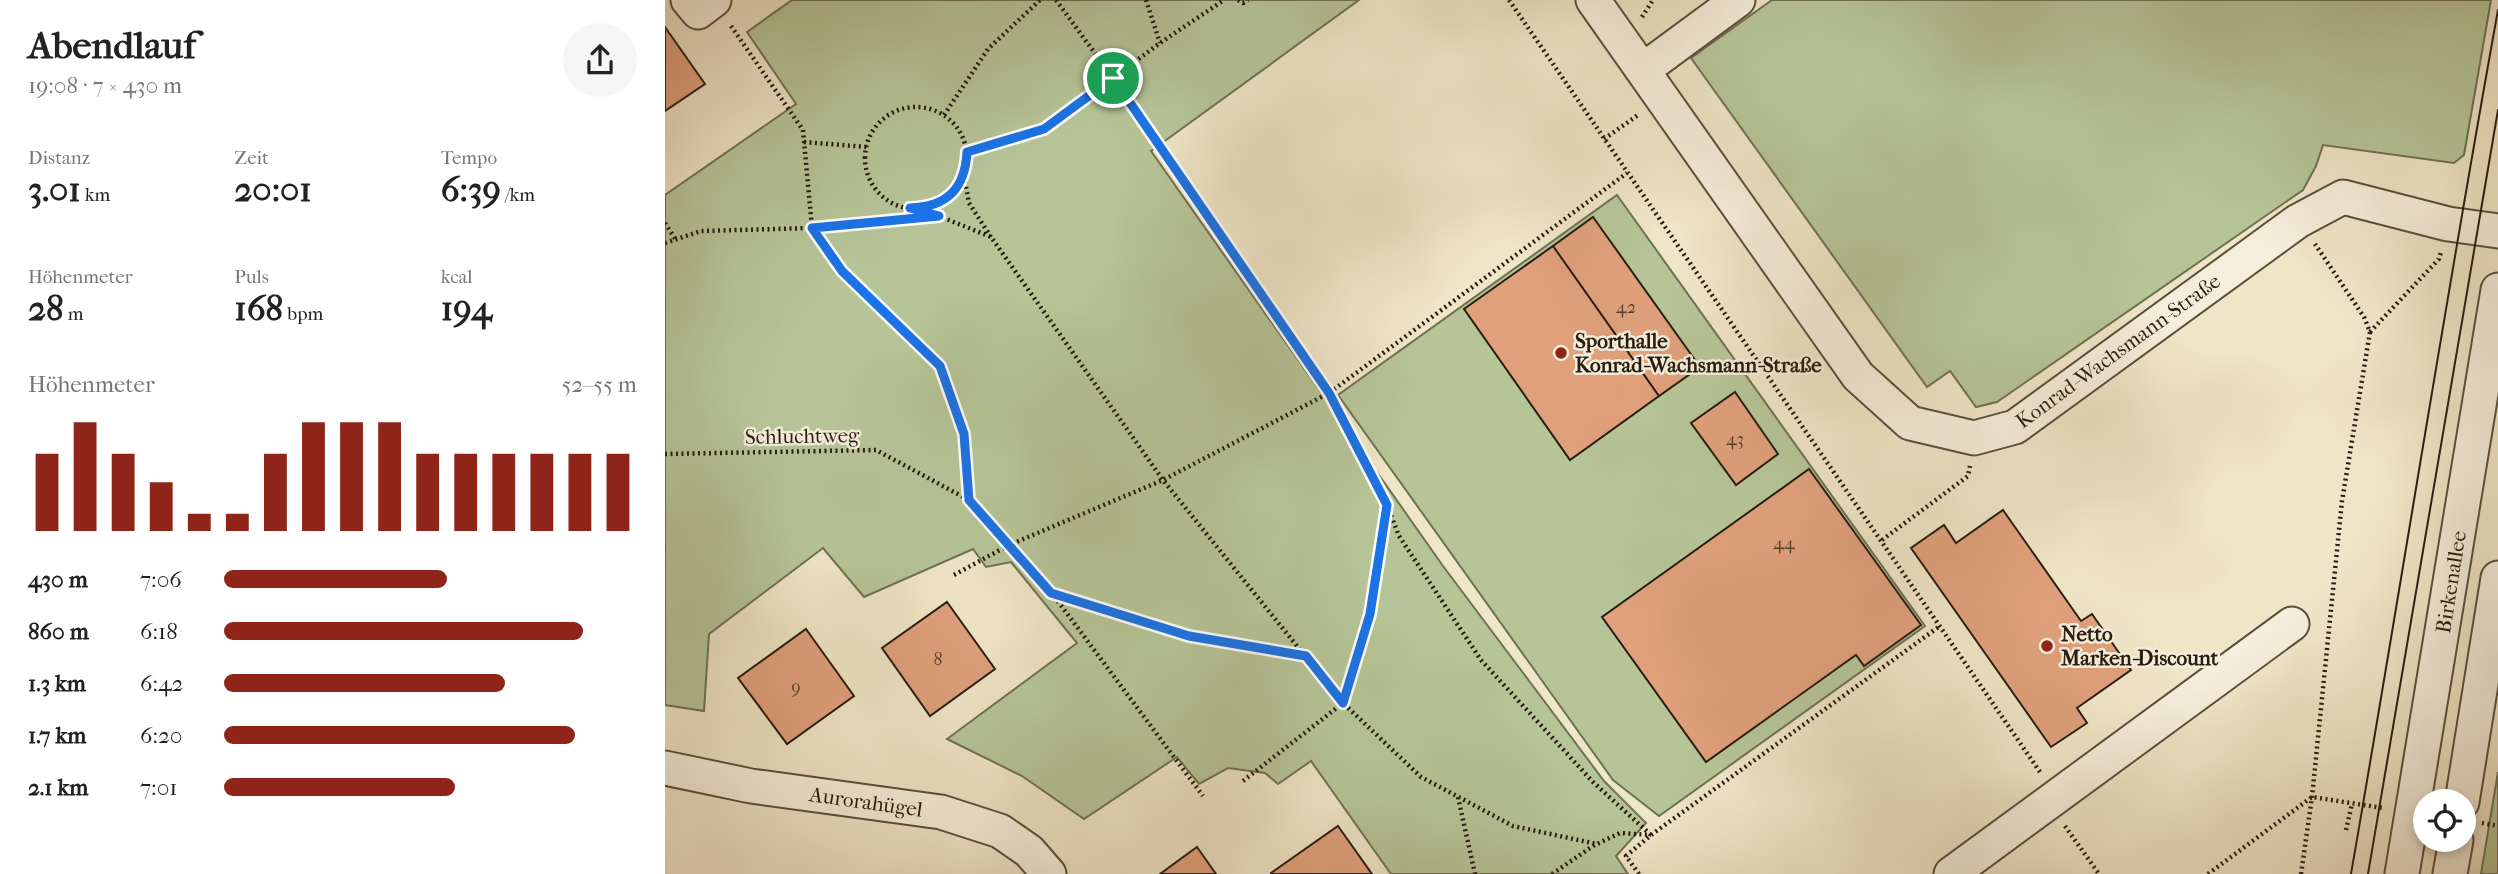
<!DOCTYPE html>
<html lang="de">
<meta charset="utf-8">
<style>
:root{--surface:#fff;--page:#f6f6f6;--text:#222;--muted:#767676;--accent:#8f2418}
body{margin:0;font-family:"IM FELL French Canon",serif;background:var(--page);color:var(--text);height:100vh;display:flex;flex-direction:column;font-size:26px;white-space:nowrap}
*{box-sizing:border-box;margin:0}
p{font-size:23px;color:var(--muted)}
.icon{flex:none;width:38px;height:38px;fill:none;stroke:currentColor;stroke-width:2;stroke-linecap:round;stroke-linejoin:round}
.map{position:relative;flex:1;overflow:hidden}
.details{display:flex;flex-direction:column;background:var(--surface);width:665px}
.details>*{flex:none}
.buttons{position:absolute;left:1748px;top:789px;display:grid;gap:14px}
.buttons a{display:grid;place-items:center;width:63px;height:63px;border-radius:50%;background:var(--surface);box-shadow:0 4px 10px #0003;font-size:35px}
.pin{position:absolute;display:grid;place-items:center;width:60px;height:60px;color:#fff;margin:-30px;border:4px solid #fff;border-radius:50%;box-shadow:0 2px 7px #0007}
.round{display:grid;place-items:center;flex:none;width:74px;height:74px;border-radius:37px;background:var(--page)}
.head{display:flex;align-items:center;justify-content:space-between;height:119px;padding:0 28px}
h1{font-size:38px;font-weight:800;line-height:52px}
.figures{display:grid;grid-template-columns:repeat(3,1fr);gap:10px;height:119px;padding:7px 28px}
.figures div{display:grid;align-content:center}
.figures b{font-size:35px;font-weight:800}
.figures small{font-size:19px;font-weight:400}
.figures p{font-size:19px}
.chart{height:196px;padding:14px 28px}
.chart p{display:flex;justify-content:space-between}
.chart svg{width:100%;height:126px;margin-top:7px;stroke:var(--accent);stroke-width:6}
ul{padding:0 28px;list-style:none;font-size:23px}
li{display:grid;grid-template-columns:112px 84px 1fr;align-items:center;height:52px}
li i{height:18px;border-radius:9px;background:var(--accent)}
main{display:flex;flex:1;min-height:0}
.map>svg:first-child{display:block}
.green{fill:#b6c598;stroke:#6f7154;stroke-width:2}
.building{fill:#dfa07b;stroke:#281d11;stroke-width:2}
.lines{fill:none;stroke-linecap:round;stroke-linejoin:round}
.minor-casing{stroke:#5a4f3e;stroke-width:37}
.path{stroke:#281d11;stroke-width:4.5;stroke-dasharray:2 3.5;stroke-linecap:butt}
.minor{stroke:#f5eedb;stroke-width:33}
.tram{stroke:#281d11;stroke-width:2}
.route-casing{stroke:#fff;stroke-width:14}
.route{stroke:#1a73e8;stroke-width:9}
.poi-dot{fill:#8f2418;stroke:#f5eedb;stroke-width:2.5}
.labels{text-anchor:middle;stroke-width:5;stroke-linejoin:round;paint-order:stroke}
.number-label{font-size:18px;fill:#563e2c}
.poi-label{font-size:21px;font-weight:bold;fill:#281d11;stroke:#f5eedb;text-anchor:start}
.street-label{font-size:21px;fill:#281d11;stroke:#f5eedb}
</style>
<main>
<section class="details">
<div class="head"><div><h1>Abendlauf</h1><p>19:08 · 7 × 430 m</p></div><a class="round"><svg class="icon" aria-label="share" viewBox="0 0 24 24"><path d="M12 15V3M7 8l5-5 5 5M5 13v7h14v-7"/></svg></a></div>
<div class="figures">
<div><p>Distanz</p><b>3.01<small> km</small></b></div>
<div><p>Zeit</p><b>20:01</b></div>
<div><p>Tempo</p><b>6:39<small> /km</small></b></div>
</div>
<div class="figures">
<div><p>Höhenmeter</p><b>28<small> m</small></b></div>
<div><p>Puls</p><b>168<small> bpm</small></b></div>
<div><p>kcal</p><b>194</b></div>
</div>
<div class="chart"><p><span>Höhenmeter</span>52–55 m</p>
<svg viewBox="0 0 160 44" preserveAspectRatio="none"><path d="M5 44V17M15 44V6M25 44V17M35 44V27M45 44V38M55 44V38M65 44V17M75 44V6M85 44V6M95 44V6M105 44V17M115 44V17M125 44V17M135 44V17M145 44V17M155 44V17"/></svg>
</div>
<ul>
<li><b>430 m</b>7:06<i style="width:54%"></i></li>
<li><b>860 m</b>6:18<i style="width:87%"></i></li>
<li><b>1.3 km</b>6:42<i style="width:68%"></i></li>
<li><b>1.7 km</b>6:20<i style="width:85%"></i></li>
<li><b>2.1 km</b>7:01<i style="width:56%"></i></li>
</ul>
</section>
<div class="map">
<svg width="1833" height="874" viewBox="0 0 1833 874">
<rect width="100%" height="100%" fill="#efe5c7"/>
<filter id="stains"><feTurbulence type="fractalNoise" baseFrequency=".00286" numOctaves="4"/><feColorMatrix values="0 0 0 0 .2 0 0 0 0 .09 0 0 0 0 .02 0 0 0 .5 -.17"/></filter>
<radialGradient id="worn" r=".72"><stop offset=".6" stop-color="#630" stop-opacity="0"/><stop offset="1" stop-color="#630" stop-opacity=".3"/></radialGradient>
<!-- green -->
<path class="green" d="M127 0H694L486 151 778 566 939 781 981 823 951 856 963 874H726L646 761 613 784 600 773 563 768 534 784 512 757 419 819 357 776 282 739 412 643 346 562 321 567 308 549 199 597 158 548 44 634 39 711 0 705V195L131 104 82 32Z
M1107 0H1826L1799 155 1789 163 1658 145 1651 166 1638 190 1332 402 1311 407 1285 371 1262 387 1026 58Z
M952 195 1260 626 994 816 948 780 673 395Z
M1833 772V874H1816Z"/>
<!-- building -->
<path class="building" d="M0 27 40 84 0 111Z
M928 217 1035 367 994 396 888 246Z
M888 246 994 396 905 460 799 309Z
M1070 392 1113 454 1071 485 1026 423Z
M1144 469 1256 625 1199 666 1191 655 1041 762 937 617Z
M1338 510 1416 621 1427 614 1466 670 1412 708 1422 723 1386 747 1246 548 1279 525 1291 543Z
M282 602 330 669 265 716 217 648Z
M141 629 189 696 122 744 73 678Z
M673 826 707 874H606V873Z
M532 847 551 874H495Z"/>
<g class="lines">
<defs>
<path id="minor" d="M23 0 33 12 49 0
M928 0 1193 376 1245 423 1309 438 1350 427 1633 221 1678 197 1783 224 1833 231
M978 70 1073 0
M0 768 86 786 276 812 335 831 364 851 384 874
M1797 802 1833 578
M1286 874 1627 624
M1737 874 1833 290
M1785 874 1791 840"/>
</defs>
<!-- minor casing -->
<use href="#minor" class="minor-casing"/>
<!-- path -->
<path class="path" d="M391 0 448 78 664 393 722 505 734 536 816 660 928 782 986 835
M481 0 495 43
M573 0 578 3 583 0
M844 0 1375 772
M977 17 988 0
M66 26 138 130 147 228 177 271 275 366 299 434 304 499
M200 158a51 51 0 1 1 102 0a51 51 0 1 1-102 0Z
M279 115 323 49 375 0
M939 139 973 115
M139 142 202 147
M302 152 379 129 495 43 559 0
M299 176 304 203 326 237
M251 210 270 215
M0 223 11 240
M0 243 36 231 147 228 274 216 326 237 498 480 678 703 756 777 848 826 932 844 955 833 986 835
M1705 332 1774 259 1776 252
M0 454 211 450 304 500 386 592 538 796
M1217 540 1303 476 1305 466
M289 575 344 545 498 480 664 393 962 173
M388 593 524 636 640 656
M578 781 678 703 705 614 721 507
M793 797 810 874
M1817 823 1833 826
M1400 826 1434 874
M1681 830 1687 804
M887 874 931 844
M974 874 961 856 986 835 1275 626
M1543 874 1647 797 1718 808
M1636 874 1647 797 1677 501 1705 332 1699 317 1650 244"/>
<!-- minor -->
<use href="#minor" class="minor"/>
<!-- tram -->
<path class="tram" d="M1686 874C1736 586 1781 297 1833 10
M1703 874 1833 110"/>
</g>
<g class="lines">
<defs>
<path id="route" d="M448 78 664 393 722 505 705 614 678 703 641 656 524 636 386 593 304 500 299 434 275 366 177 271 147 228 274 216 245 208C282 207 300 189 302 152L379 129Z"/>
</defs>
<!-- route casing -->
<use href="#route" class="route-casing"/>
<!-- route -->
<use href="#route" class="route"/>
</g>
<!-- markers -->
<g class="poi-dot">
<circle cx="896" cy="353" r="7"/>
<circle cx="1382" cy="646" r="7"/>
</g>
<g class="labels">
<!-- number labels -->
<g class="number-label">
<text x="961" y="313">42</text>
<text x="1070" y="445">43</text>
<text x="1119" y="549">44</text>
<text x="273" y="665">8</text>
<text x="131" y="693">9</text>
</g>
<!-- poi labels -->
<g class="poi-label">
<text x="910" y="348">Sporthalle<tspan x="910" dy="24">Konrad-Wachsmann-Straße</tspan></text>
<text x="1396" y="641">Netto<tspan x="1396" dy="24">Marken-Discount</tspan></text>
</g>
<!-- street labels -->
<g class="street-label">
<text transform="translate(1453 351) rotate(-36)" y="7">Konrad-Wachsmann-Straße</text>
<text transform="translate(137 436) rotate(-1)" y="7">Schluchtweg</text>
<text transform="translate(1786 582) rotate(-81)" y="7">Birkenallee</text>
<text transform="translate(201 802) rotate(8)" y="7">Aurorahügel</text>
</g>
</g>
<rect width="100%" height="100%" filter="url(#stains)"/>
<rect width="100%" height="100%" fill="url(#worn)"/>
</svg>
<div class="buttons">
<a><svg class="icon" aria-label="locate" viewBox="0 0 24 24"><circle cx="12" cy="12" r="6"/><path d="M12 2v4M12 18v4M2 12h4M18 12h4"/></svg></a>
</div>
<div class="pin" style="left:448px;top:78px;background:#1e9e55"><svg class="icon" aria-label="arrive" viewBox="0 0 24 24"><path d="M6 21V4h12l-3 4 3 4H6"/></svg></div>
</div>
</main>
